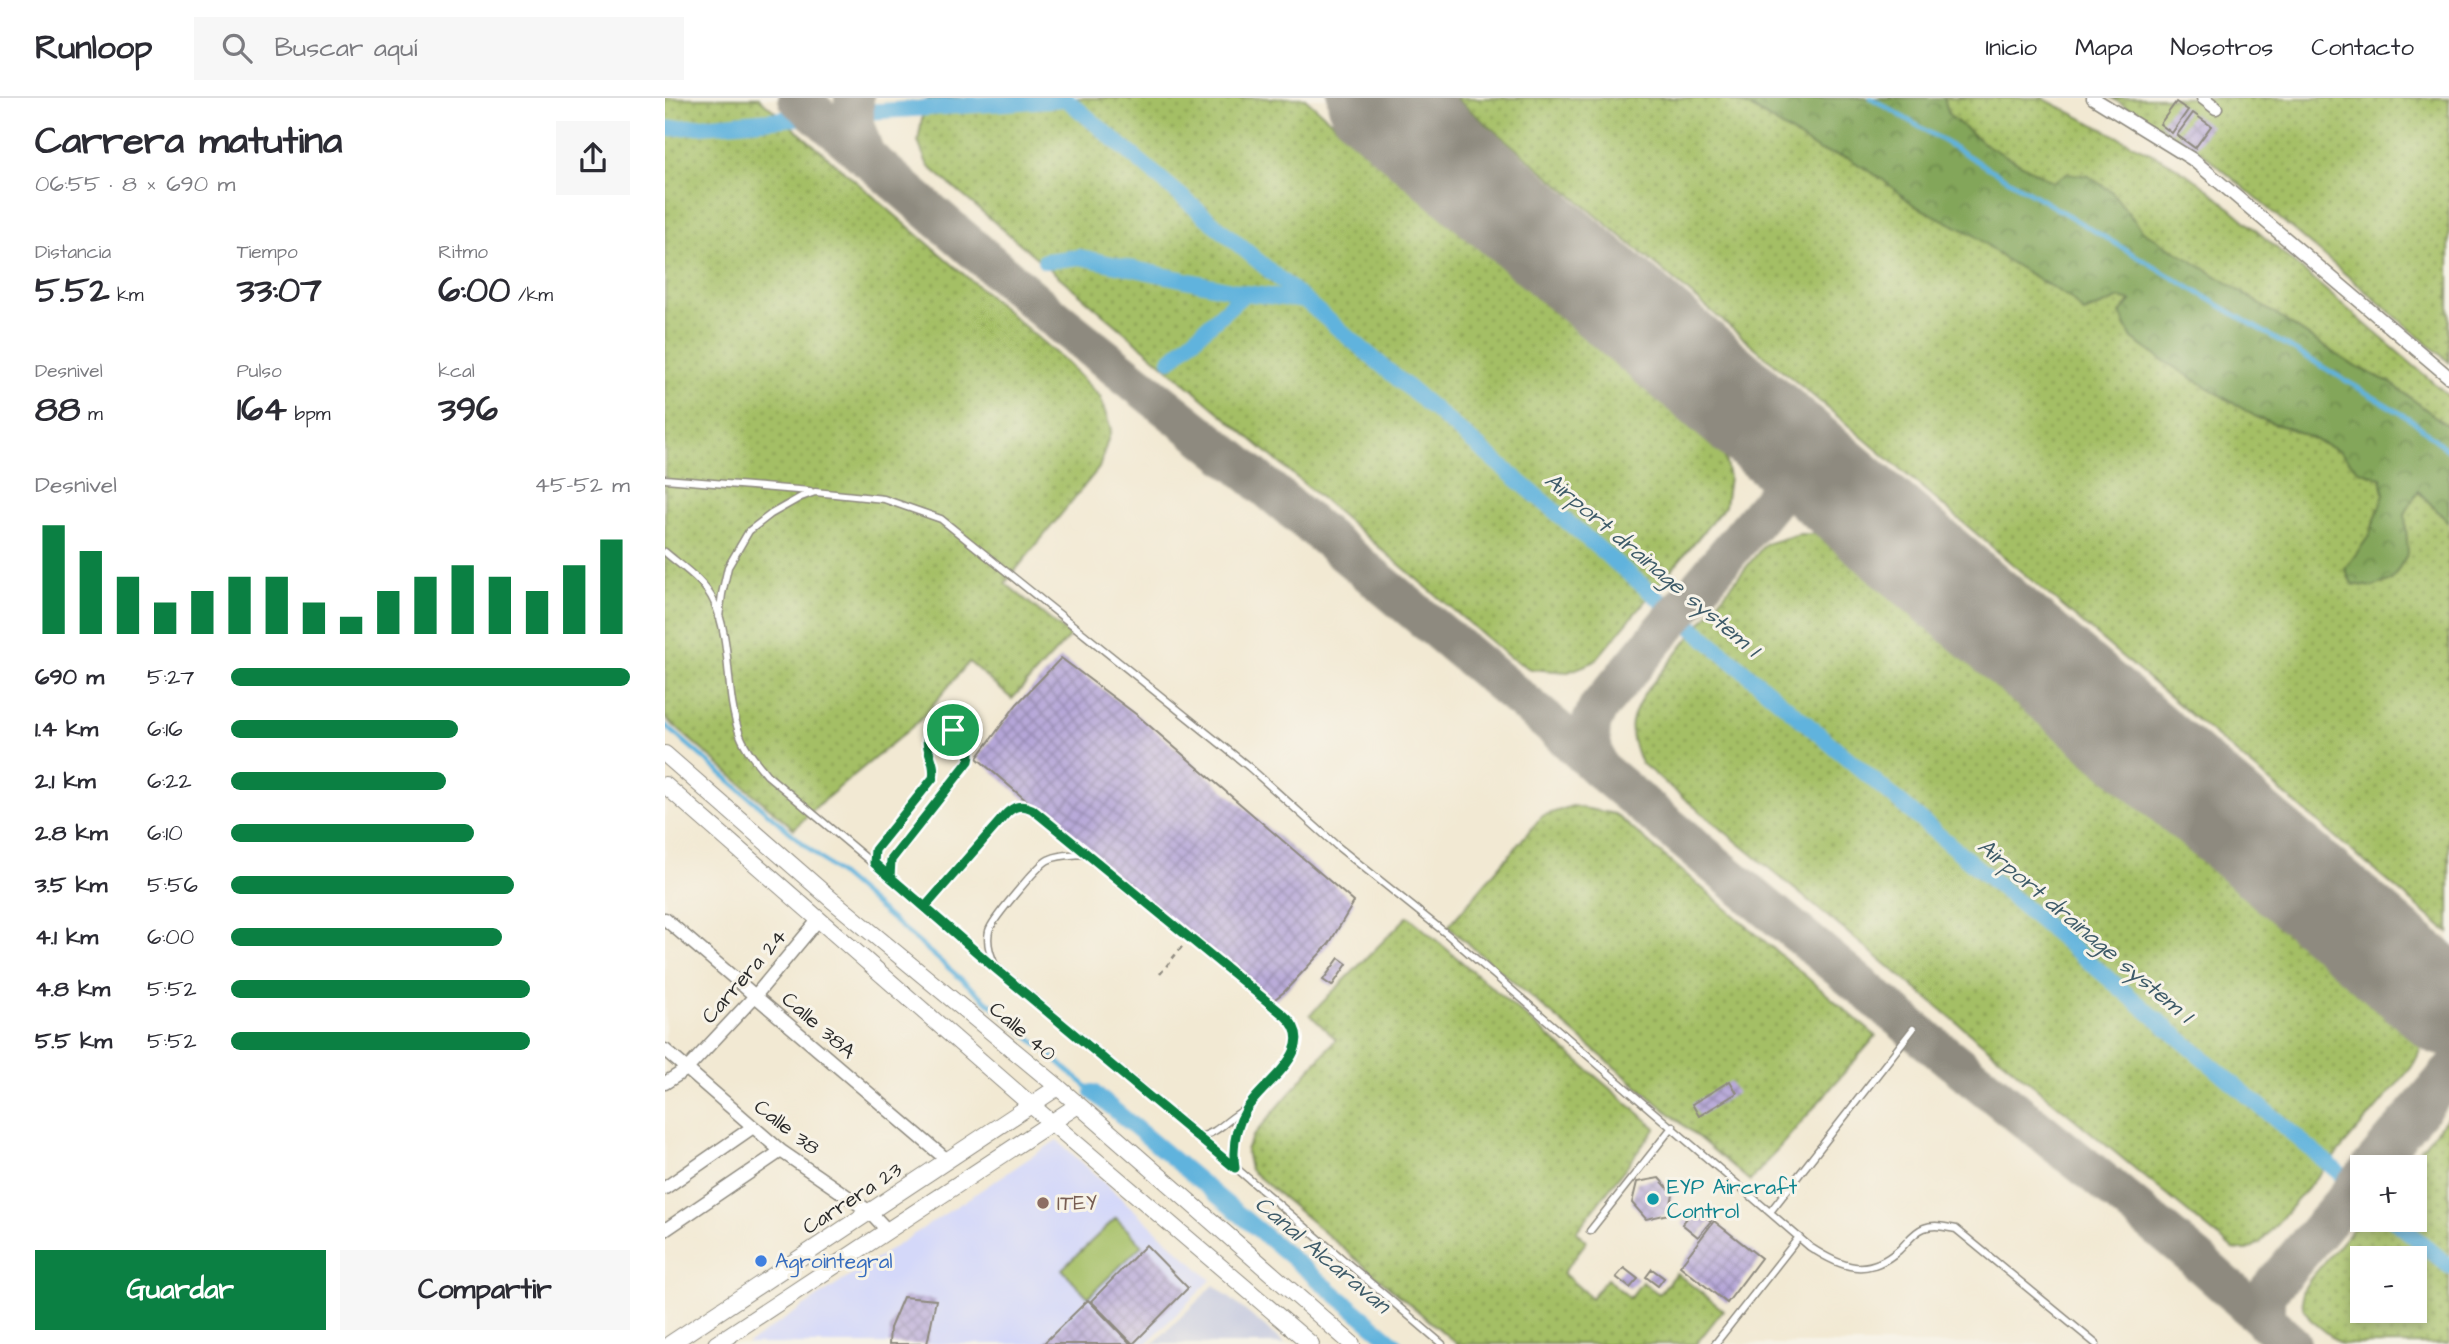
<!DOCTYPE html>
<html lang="es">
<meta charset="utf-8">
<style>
:root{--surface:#fff;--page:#f7f7f7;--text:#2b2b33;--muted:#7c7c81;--line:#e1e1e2;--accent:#0b8043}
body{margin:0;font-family:"Architects Daughter",sans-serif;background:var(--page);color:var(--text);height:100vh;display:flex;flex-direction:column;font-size:26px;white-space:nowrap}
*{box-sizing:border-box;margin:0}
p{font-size:23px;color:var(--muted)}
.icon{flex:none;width:38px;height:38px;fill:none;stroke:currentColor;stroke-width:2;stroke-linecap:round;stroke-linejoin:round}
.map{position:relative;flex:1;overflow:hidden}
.panel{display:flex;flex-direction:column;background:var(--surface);width:665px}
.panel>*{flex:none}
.controls{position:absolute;left:1685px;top:1057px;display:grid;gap:14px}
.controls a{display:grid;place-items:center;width:77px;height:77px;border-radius:0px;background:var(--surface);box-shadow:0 4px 10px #0003;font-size:35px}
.pin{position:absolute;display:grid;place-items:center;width:60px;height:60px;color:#fff;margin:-30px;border:4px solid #fff;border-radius:50%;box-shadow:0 2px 7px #0007}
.round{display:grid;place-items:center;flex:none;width:74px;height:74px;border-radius:0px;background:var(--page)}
.head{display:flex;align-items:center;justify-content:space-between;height:119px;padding:0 35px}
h1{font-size:38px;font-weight:700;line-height:52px}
.metrics{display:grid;grid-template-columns:repeat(3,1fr);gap:10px;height:119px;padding:7px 35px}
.metrics div{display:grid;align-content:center}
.metrics b{font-size:35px;font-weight:700}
.metrics small{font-size:19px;font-weight:400}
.metrics p{font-size:19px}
.chart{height:196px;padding:14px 35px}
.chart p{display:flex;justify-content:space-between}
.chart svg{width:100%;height:126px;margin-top:7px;stroke:var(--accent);stroke-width:6}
.button{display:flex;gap:14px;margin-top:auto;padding:14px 35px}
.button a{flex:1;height:80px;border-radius:0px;background:var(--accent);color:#fff;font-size:28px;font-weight:700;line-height:80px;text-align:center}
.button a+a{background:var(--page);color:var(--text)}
ul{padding:0 35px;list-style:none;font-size:23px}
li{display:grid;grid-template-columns:112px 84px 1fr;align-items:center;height:52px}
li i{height:18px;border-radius:9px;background:var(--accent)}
header{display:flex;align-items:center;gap:42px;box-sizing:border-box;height:98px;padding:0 35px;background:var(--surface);border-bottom:2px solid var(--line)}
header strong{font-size:33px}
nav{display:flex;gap:38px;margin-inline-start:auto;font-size:24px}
.search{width:490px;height:63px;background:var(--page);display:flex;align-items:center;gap:18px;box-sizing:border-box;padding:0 24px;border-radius:0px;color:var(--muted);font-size:26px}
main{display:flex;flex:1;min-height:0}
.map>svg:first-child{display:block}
.built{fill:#d4d8f9}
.industrial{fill:#bdc3de}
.grass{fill:url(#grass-dots);stroke:#687548;stroke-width:2;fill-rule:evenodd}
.forest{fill:url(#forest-crowns);stroke:#576842;stroke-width:2}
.pitch{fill:#a4bf65;stroke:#687548;stroke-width:2}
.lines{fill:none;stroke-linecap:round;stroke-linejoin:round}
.stream{stroke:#61b3dd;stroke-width:4.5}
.canal{stroke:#61b3dd;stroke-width:16}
.taxiway{stroke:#8e8a7f;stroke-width:40}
.runway{stroke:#8e8a7f;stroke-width:100}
.building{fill:url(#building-cross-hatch)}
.lane-casing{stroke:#8e8a7f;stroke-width:9}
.street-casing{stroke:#8e8a7f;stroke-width:15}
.secondary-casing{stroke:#8e8a7f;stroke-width:18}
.path{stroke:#8e8a7f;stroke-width:2.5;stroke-dasharray:5 5;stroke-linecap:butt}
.lane{stroke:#fff;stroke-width:6}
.street{stroke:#fff;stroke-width:12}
.secondary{stroke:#fff;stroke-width:16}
.route-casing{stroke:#fff;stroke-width:14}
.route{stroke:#0b8043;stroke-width:9}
.culture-dot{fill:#0f9aa8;stroke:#f7f3e8;stroke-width:2.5}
.education-dot{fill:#8d6e63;stroke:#f7f3e8;stroke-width:2.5}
.shop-dot{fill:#3f7fe0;stroke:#f7f3e8;stroke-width:2.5}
.labels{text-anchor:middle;stroke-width:6;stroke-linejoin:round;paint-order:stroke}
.street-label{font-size:21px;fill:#2b2b2b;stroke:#f7f3e8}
.culture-label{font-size:21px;fill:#0d838f;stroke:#f7f3e8;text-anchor:start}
.education-label{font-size:21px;fill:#785e54;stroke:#f7f3e8;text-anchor:start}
.shop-label{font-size:21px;fill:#366cbe;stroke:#f7f3e8;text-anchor:start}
.water-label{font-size:23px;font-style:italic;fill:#3e5b69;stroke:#f7f3e8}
</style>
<header>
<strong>Runloop</strong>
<div class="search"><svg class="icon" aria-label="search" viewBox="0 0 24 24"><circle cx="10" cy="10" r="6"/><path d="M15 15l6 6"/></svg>Buscar aquí</div>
<nav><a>Inicio</a><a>Mapa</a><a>Nosotros</a><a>Contacto</a></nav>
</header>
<main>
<section class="panel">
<div class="head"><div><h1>Carrera matutina</h1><p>06:55 · 8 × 690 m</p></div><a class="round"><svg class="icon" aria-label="share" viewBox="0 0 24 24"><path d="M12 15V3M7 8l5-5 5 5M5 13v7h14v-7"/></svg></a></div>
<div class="metrics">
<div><p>Distancia</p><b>5.52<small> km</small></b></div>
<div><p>Tiempo</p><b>33:07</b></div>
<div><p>Ritmo</p><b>6:00<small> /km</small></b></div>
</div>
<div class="metrics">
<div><p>Desnivel</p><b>88<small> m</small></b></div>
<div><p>Pulso</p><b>164<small> bpm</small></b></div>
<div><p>kcal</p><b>396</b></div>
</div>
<div class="chart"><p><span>Desnivel</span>45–52 m</p>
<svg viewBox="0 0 160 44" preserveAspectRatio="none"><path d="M5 44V6M15 44V15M25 44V24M35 44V33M45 44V29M55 44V24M65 44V24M75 44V33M85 44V38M95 44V29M105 44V24M115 44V20M125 44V24M135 44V29M145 44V20M155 44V11"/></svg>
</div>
<ul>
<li><b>690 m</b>5:27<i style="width:100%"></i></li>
<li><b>1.4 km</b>6:16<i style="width:57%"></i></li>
<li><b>2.1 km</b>6:22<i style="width:54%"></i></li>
<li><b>2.8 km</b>6:10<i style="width:61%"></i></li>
<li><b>3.5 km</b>5:56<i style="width:71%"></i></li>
<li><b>4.1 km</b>6:00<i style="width:68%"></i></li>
<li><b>4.8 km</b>5:52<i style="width:75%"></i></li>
<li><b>5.5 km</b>5:52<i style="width:75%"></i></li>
</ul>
<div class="button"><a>Guardar</a><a>Compartir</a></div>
</section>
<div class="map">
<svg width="1784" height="1246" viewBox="0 0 1784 1246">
<defs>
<pattern id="grass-dots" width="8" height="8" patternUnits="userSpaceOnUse" patternTransform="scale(1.75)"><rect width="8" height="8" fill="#a4bf65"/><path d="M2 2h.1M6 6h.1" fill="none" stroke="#869b53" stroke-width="1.8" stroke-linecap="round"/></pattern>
<pattern id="forest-crowns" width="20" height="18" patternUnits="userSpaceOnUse" patternTransform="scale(1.75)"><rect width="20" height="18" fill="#83a65a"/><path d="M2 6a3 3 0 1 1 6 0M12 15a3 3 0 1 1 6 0" fill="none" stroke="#6b874b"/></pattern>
<pattern id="building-cross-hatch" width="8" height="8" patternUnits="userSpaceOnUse" patternTransform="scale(1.75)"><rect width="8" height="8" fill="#b5a6d8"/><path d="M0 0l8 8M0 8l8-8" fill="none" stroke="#9387af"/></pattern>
</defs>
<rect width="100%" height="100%" fill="#f7f3e8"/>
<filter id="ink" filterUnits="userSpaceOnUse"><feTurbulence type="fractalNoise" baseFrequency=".0143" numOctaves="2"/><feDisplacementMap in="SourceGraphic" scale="14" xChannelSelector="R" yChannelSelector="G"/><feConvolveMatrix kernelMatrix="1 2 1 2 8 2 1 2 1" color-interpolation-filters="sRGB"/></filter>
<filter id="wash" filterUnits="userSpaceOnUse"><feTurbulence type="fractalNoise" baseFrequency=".00686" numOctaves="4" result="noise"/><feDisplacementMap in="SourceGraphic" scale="28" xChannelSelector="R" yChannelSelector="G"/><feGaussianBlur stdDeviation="1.57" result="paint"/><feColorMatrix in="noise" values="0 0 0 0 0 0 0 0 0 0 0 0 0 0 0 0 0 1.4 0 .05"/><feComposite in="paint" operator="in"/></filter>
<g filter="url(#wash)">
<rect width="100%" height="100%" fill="#f2e9d3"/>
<!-- built -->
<path class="built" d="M392 1042 546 1182 481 1246H82Z"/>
<!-- industrial -->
<path class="industrial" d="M549 1187 620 1246H488Z"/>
<!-- grass -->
<path class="grass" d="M0 0H94L403 266 435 299 446 332 434 370 340 485 405 538 347 601 304 564 254 623 152 708 129 731 0 620Z
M264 0H640L693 47 1033 324 1057 346 1064 379 1060 408 929 564 903 574 865 571 844 559 263 68 253 44 259 8Z
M790 0H1377L1505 65 1537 86 1784 298V835L1177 322Z
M1447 0H1784V264L1540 57Z
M1134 436H1155L1181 444 1547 759 1752 926C1759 946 1757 952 1746 970L1595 1145 1582 1152H1569L976 665C962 632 963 623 981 593L1100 446Z
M907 708 950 716 1211 938 1085 1083 783 829 877 718Z
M743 818 991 1030 911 1134 922 1143 898 1175 926 1200 942 1181 965 1200 977 1184 994 1196 1011 1175 1058 1212 1031 1246H792L585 1072 581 1052 588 1038 671 941 645 917Z
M1784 1018V1246H1676L1646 1222 1638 1209 1637 1194 1645 1181 1697 1120 1698 1122H1750V1069H1740ZM1698 1160H1750V1213H1698Z"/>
<!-- forest -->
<path class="forest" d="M1060 0H1279L1284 17 1318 45 1388 84 1402 75 1423 78 1446 93 1478 133 1561 184 1691 269 1725 284 1784 329V425L1753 393 1740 416 1743 455 1727 482 1707 489 1687 486 1680 471 1704 438 1719 396 1716 380 1694 373 1675 354 1634 334 1593 320 1499 263 1467 241 1455 215 1466 203 1455 200 1419 215 1405 200 1338 160 1309 137 1250 108 1218 82 1183 60 1155 53 1087 10Z"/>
<!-- pitch -->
<path class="pitch" d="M451 1120 477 1147 423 1199 397 1171Z"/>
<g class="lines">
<!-- stream -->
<path class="stream" d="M1206 0 1747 322 1784 353
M0 627 428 994"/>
<!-- canal -->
<path class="canal" d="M201 14 401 1 1698 1095
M161 17 175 16
M0 31 143 19
M380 163 415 159 580 195
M505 262 580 195 641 203
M428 994 730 1246
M1729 1122 1784 1168"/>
<!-- taxiway -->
<path class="taxiway" d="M133 0 383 215 573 366 897 636 932 669 1248 931 1434 1080 1530 1160 1626 1246
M189 0V27L200 57
M1110 336C1120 357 1121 371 1114 394
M932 669 925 640 926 626 933 610 1114 394C1132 381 1150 383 1171 387
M1783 908 1784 910
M1706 1069 1784 976
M1600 1224V1197L1698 1080"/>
<!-- runway -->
<path class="runway" d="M712 0 1784 909"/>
</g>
<g id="blocks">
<!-- building -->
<path class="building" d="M1511 4 1523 12 1507 35 1495 26Z
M1528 15 1546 28 1530 50 1512 37Z
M396 560 472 617 689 804 664 846 619 894 606 904 430 762 312 660 352 606Z
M674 860 682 866 667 888 658 882Z
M1065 983 1072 995 1034 1018 1027 1006Z
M994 1080 1008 1096 1004 1116 981 1121 967 1105 972 1084Z
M1030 1110 1046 1123 1033 1139 1017 1126Z
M1049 1123 1096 1160 1062 1205 1015 1168Z
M481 1147 523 1190 468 1246 426 1203Z
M959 1170 973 1181 965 1190 951 1179Z
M987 1171 999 1180 993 1188 981 1179Z
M238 1199 271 1202 262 1246H224L225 1230Z
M423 1202 466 1246H378Z"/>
</g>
</g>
<g filter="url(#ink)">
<use href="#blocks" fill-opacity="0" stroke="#8e8a7f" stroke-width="2"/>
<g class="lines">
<defs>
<path id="lane" d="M0 381 145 393
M0 454C16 468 40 483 49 504 68 545 59 594 75 637 81 652 92 665 102 677L550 1052 777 1246
M54 519 57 496 63 469 84 433 106 416 136 399 150 394 219 401 276 421 584 669 672 748 783 837 1145 1149C1177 1170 1202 1180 1234 1152 1242 1145 1248 1134 1259 1130 1269 1126 1281 1129 1291 1131L1431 1246
M209 765 210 752 268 680C272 663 258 652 263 637L276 629C293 630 308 645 305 663L226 762 225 779
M260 809 341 716C349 708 356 706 367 711L620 918C657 952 597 985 581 1012 570 1030 567 1049 570 1070
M331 870C326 858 321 846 324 833 326 823 373 767 383 762 394 756 408 757 420 756
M533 1039C554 1036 563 1019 581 1011
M1105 1114 1248 931
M925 1133 1008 1028
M1050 1246 1134 1139"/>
<path id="street" d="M1428 0 1527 61 1784 279
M1538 0 1551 10
M0 821 282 1062
M0 952 116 1053 205 1114 223 1133
M0 985 22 971 90 898 154 821
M0 1090 88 1029
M0 1132 116 1053"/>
<path id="secondary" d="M0 656 167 802 393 989 687 1246
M0 687 366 1007 646 1246
M5 1246 393 989
M51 1246 413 1007"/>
</defs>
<!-- lane casing -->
<use href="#lane" class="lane-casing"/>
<!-- street casing -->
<use href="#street" class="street-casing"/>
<!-- secondary casing -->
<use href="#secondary" class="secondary-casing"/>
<!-- path -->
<path class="path" d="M495 876 519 846"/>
<!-- lane -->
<use href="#lane" class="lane"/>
<!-- street -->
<use href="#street" class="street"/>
<!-- secondary -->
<use href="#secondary" class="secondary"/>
</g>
</g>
<g class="lines" filter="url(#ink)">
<defs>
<path id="route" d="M288 632C299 641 308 647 304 663L226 762 225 779 260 809 341 716C349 708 356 706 367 711L620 918C657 951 597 985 581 1012 570 1030 567 1049 570 1070L331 871 209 765 210 752 268 680C272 664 259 652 263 637L276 629 288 632"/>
</defs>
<!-- route casing -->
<use href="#route" class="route-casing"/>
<!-- route -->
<use href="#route" class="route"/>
</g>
<!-- markers -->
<circle class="culture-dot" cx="988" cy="1101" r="7"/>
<circle class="education-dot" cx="378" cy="1105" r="7"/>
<circle class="shop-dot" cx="96" cy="1163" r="7"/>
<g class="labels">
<!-- street labels -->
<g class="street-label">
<text transform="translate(79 878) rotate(-49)" y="7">Carrera 24</text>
<text transform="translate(154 927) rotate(41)" y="7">Calle 38A</text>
<text transform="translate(358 933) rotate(40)" y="7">Calle 40</text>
<text transform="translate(122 1029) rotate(38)" y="7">Calle 38</text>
<text transform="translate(187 1100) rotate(-33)" y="7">Carrera 23</text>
</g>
<!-- culture labels -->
<g class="culture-label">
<text x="1002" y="1096">EYP Aircraft<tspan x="1002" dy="24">Control</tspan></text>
</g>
<!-- education labels -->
<g class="education-label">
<text x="392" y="1112">ITEY</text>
</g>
<!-- shop labels -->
<g class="shop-label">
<text x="110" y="1170">Agrointegral</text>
</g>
<!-- water labels -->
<g class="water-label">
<text transform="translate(988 466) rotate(40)" y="8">Airport drainage system I</text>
<text transform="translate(1421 832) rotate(40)" y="8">Airport drainage system I</text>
<text transform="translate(658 1156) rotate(40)" y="8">Canal Alcaravan</text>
</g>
</g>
</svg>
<div class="controls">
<a>+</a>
<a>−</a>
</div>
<div class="pin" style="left:288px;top:632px;background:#1e9e55"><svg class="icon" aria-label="arrive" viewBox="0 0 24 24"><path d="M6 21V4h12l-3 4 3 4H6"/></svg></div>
</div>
</main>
